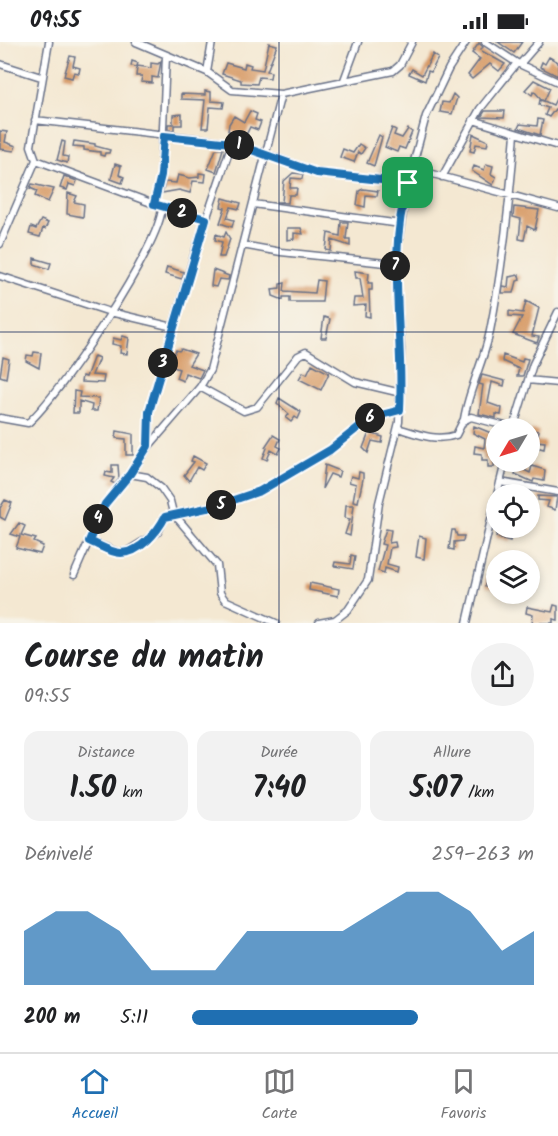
<!DOCTYPE html>
<html lang="fr">
<meta charset="utf-8">
<style>
:root{--surface:#fff;--page:#f2f2f2;--text:#202124;--muted:#757577;--line:#e0e0e0;--accent:#1f6fb2}
body{margin:0;font-family:Kalam,sans-serif;background:var(--page);color:var(--text);height:100vh;display:flex;flex-direction:column;font-size:22px;white-space:nowrap}
*{box-sizing:border-box;margin:0}
p{font-size:20px;color:var(--muted)}
.icon{flex:none;width:33px;height:33px;fill:none;stroke:currentColor;stroke-width:2;stroke-linecap:round;stroke-linejoin:round}
.map{position:relative;height:581px;overflow:hidden}
.side{display:flex;flex-direction:column;background:var(--surface);flex:1}
.side>*{flex:none}
.needle{width:39px;rotate:232deg}
.tools{position:absolute;left:486px;top:376px;display:grid;gap:12px}
.tools a{display:grid;place-items:center;width:54px;height:54px;border-radius:50%;background:var(--surface);box-shadow:0 3px 9px #0003;font-size:30px}
.pin{position:absolute;display:grid;place-items:center;width:51px;height:51px;color:#fff;margin:-26px;border-radius:12px;box-shadow:0 3px 9px #0006}
.km{position:absolute;width:30px;height:30px;margin:-15px;border-radius:50%;background:#222;color:#fff;font-size:16px;line-height:30px;text-align:center}
.round{display:grid;place-items:center;flex:none;width:63px;height:63px;border-radius:32px;background:var(--page)}
.summary{display:flex;align-items:center;justify-content:space-between;height:102px;padding:0 24px}
h1{font-size:33px;font-weight:700;line-height:45px}
.stats{display:grid;grid-template-columns:repeat(3,1fr);gap:9px;height:102px;padding:6px 24px}
.stats div{display:grid;align-content:center;border-radius:15px;background:var(--page);text-align:center}
.stats b{font-size:30px;font-weight:700}
.stats small{font-size:16px;font-weight:400}
.stats p{font-size:16px}
.chart{height:168px;padding:12px 24px}
.chart p{display:flex;justify-content:space-between}
.chart svg{width:100%;height:108px;margin-top:6px;fill:var(--accent);opacity:.7}
ul{padding:0 24px;list-style:none;font-size:20px}
li{display:grid;grid-template-columns:96px 72px 1fr;align-items:center;height:45px}
li i{height:15px;border-radius:8px;background:var(--accent)}
.status{display:flex;justify-content:space-between;align-items:center;height:42px;padding:0 30px;background:var(--surface);direction:ltr}
.status svg{height:16px;fill:currentColor}
.tabs{display:flex;justify-content:space-around;align-items:center;height:84px;border-top:2px solid var(--line);background:var(--surface);font-size:16px;color:var(--muted)}
.tabs a{display:grid;justify-items:center;gap:3px}
.tabs .on{color:var(--accent)}
.map>svg:first-child{display:block}
.building{fill:#d5955f}
.lines{fill:none;stroke-linecap:round;stroke-linejoin:round}
.minor-casing{stroke:#677087;stroke-width:9}
.minor{stroke:#fff;stroke-width:6}
.route-casing{stroke:#fff;stroke-width:12}
.route{stroke:#1f6fb2;stroke-width:8}
.grid{fill:none;stroke:#1b2f5e;stroke-width:1.5;stroke-opacity:0.55}
</style>
<div class="status"><b>09:55</b><svg viewBox="0 0 49 12"><path d="M0 12V9h3v3zM5 12V6h3v6zM10 12V3h3v9zM15 12V0h3v12zM26 1h20v11H26zM47 4h2v5h-2z"/></svg></div>
<div class="map">
<svg width="558" height="581" viewBox="0 0 558 581">
<rect width="100%" height="100%" fill="#f7f3e8"/>
<filter id="ink" filterUnits="userSpaceOnUse"><feTurbulence type="fractalNoise" baseFrequency=".0167" numOctaves="2"/><feDisplacementMap in="SourceGraphic" scale="12" xChannelSelector="R" yChannelSelector="G"/><feConvolveMatrix kernelMatrix="1 2 1 2 8 2 1 2 1" color-interpolation-filters="sRGB"/></filter>
<filter id="wash" filterUnits="userSpaceOnUse"><feTurbulence type="fractalNoise" baseFrequency=".008" numOctaves="4" result="noise"/><feDisplacementMap in="SourceGraphic" scale="24" xChannelSelector="R" yChannelSelector="G"/><feGaussianBlur stdDeviation="1.35" result="paint"/><feColorMatrix in="noise" values="0 0 0 0 0 0 0 0 0 0 0 0 0 0 0 0 0 1.4 0 .05"/><feComposite in="paint" operator="in"/></filter>
<g filter="url(#wash)">
<rect width="100%" height="100%" fill="#f4e8d2"/>
<g id="blocks">
<!-- building -->
<path class="building" d="M498 0H522L514 11Z
M269 1 277 3 267 29 271 30 270 36 259 35 257 42 241 41V38L222 32 226 21 244 26 245 21 251 23 250 26 263 28Z
M479 1 483 5 480 8 505 22 499 29 490 22 472 37 468 33 480 17 472 11Z
M433 12 438 16 431 30 428 29 425 39 409 32 412 27 422 33Z
M70 14 75 15 73 24 80 26 79 31 74 30 72 36 64 34Z
M549 15 558 20V34L540 25 542 20 545 22Z
M132 19 138 21 137 24 151 26V21L158 22 161 19 158 36 152 35V41L141 40 142 34H136L137 25 131 24Z
M534 38 550 46 544 59 553 63 558 53V69L555 67 549 75 545 73 548 66 539 63 540 58 543 59 534 49 532 53 525 48Z
M205 49 211 50V59L224 60 223 66 210 65 208 86H202L205 58 181 57V52L205 53Z
M453 52 457 56 452 72 440 70 442 60 449 61Z
M250 69 257 72 255 78 261 80 258 88 250 85 243 99 238 96 240 91 228 89 229 82 234 74 244 80Z
M485 69H505L504 76 481 75Z
M182 72V83H174V88H168V82H173V73Z
M538 77 543 78 540 93 518 86 520 82 537 84Z
M392 86 396 88 394 93 402 96 408 87 412 90 405 107 399 105 397 110 385 105Z
M0 89 7 90 5 100 16 104 14 109 0 107Z
M473 92 488 99 487 104 476 102 474 110 470 109Z
M379 93 382 95 374 124 367 121Z
M62 99 65 100 63 114 68 115 67 121 57 118Z
M74 99 95 102V104L110 108 109 111H105L104 114 100 113V110L84 108V105L73 104Z
M359 102 365 106 361 112 358 110 354 120 340 115 343 107 353 111Z
M216 107H223L216 130 208 127Z
M115 122 121 124 119 133 124 135 122 141 111 137Z
M486 122 493 124 491 132 496 135 493 143 472 129 474 124 484 128Z
M199 131 206 132 205 140 193 139 190 151 179 148 162 151 165 140 176 141 178 133 190 136 199 135Z
M293 131 303 132 302 137 291 136 290 146H297L296 153H289L288 161 276 160H282L284 139Z
M64 134 77 139 75 144 69 142 67 148 60 146Z
M32 142 54 147 48 160 35 154 37 149 30 146Z
M363 147 378 149 377 154 366 153 365 165 357 163 359 149Z
M68 151 77 154 74 160 84 162 83 175 67 172Z
M223 156 241 161 239 167 231 165 227 176 234 178 232 185 220 181 225 166 221 165Z
M514 165 539 168 535 188 527 184 524 198 519 197 521 177 513 175Z
M41 178 48 181 45 187 43 186 40 195 29 192 31 185 36 187Z
M341 180H348L346 197H350V204L332 198 331 209 326 208 328 191 340 194Z
M287 186H301L303 192 294 191V197L287 198Z
M226 190 230 197 224 215H219L222 200 215 198 216 192 224 195Z
M34 216 51 221 49 227 34 222Z
M167 225 184 230 182 237 165 232Z
M213 228 229 234 228 238 219 237 216 245 211 244Z
M355 229 369 231 368 241H372V248H369L370 275 365 274 366 263 353 264 354 256H363L360 236H356Z
M519 233 520 238 517 239 514 251H502L503 244 508 245 509 235Z
M317 238 324 239 322 260H290V255H283V258L273 254 272 247 280 246V242L285 241 284 249 315 251Z
M526 259 539 266 532 294 539 295 537 301 513 292 522 275 509 274V269L523 271Z
M324 275 330 277 326 296H321Z
M123 294 129 296 127 312 120 311 121 304 112 302 113 296 121 298Z
M181 307 196 312 189 323 203 328 199 336 185 331 183 339 176 336 179 327 168 323 176 308 179 309Z
M34 310 41 311 39 326 26 319 27 313 33 314Z
M503 313 522 320 523 316 528 317 523 334H517L519 327 502 319Z
M94 314 99 316 92 333 104 334 103 341 81 340 82 334 86 335Z
M3 315 9 317 6 336 0 334Z
M312 322 329 331 321 348 299 337 303 330 307 332Z
M482 333 505 339 504 344 492 340 488 361 502 366 501 373 496 372V376L479 372 483 343 479 342Z
M74 349 80 350 79 355 99 356 97 369H91L92 363 79 359V371H73Z
M279 356 301 370 298 377 295 375 291 380 286 376 289 372 277 361Z
M474 384 496 393 494 425H488V418H482V412L474 411 475 404 484 406 485 397 473 391Z
M530 388 539 389 536 399 545 400 544 407 532 404 534 398 530 397Z
M117 389 133 392V413H126V397L116 396Z
M369 391 383 395 382 401 372 399 368 411 363 406Z
M273 393 280 397 277 404 281 406 278 412 271 408 267 418 263 416 267 406 265 405Z
M193 414 206 421 202 428 197 425 189 439 184 433 194 420 191 419Z
M112 423H118L119 437 115 442 111 440 114 436 105 434 106 430 112 431Z
M325 423 340 429 338 435 330 432 322 447Z
M532 424 545 428 544 439 534 437 533 440 515 432 518 425 530 431Z
M359 430 363 431V437L358 460 353 459 356 442 349 440 351 434 358 436Z
M538 454 557 455 555 468 547 465 549 459 538 458Z
M5 458 12 461 5 478 0 475V466Z
M346 463H354L350 494 345 492 350 477 345 476Z
M19 481 25 484 21 493 36 497 34 500 43 504 40 512 16 506 20 495 11 492Z
M503 486H513L510 499 496 495 498 489 502 490Z
M386 487 391 488 389 501 395 500 396 505 390 506 387 522 398 525 397 530 385 526 384 531 378 529 385 503 381 502Z
M452 488H455L457 494H464L463 499 454 500V508L449 507Z
M419 494 426 496 424 517 416 515Z
M351 513 355 514 353 527 334 524 335 520 350 522Z
M491 527 495 528V547L485 545 486 535H490Z
M310 541 339 547 338 554 309 548Z
M554 563 558 564V578L553 577V581H532L533 573 526 571 527 565 552 570Z"/>
</g>
</g>
<g filter="url(#ink)">
<use href="#blocks" fill-opacity="0" stroke="#677087" stroke-width="1.5"/>
<g class="lines">
<defs>
<path id="minor" d="M49 0 31 104 36 118 162 165 206 177
M136 0 207 30 232 48 281 52 393 29 400 23 412 0
M485 0 517 21 558 40
M0 22 41 35
M520 22 539 0
M207 30 212 0
M344 38 358 0
M35 78 219 99 266 112 317 131 408 141
M473 78 558 104
M411 126 558 166
M442 135 480 67 517 21
M154 162 161 133 166 14
M253 162 401 182
M0 202 36 118
M242 203 281 210 395 222
M0 234 110 270 173 285
M528 338 558 341
M200 345 244 369 257 365 298 314 306 310 355 340 401 351
M0 376 28 381C60 353 161 204 162 165
M464 377C469 346 484 319 490 289 503 224 510 157 515 92
M398 386C417 392 436 400 456 393L463 379 471 375 513 386
M513 387 533 322 558 270
M149 404 200 345 210 328 281 52
M130 432 147 435 161 446 170 459 173 471 217 523 220 551 225 558 276 581
M500 440 558 450
M497 453 505 420
M89 499 120 511 126 510 158 490 165 475 216 464 260 449 330 408 370 376 400 368
M74 533 105 462 130 432 149 404V371L153 356 195 210 232 101
M319 581 335 578 348 568 368 538 379 461 399 380 401 307 395 222 406 149 426 74 449 26 466 0
M467 581 496 456"/>
</defs>
<!-- minor casing -->
<use href="#minor" class="minor-casing"/>
<!-- minor -->
<use href="#minor" class="minor"/>
</g>
</g>
<g class="lines" filter="url(#ink)">
<defs>
<path id="route" d="M164 94 232 101 317 131 408 141C386 215 404 292 400 368L370 376 330 408 260 449 216 464 165 475C158 489 140 511 121 511 111 511 99 503 89 499L105 462 130 432 148 404 149 370 153 356 206 177 154 162 161 133Z"/>
</defs>
<!-- route casing -->
<use href="#route" class="route-casing"/>
<!-- route -->
<use href="#route" class="route"/>
</g>
<!-- grid -->
<path class="grid" d="M279 0V581M0 290H558"/>
</svg>
<div class="tools">
<a><svg class="needle" viewBox="-14 -14 28 28"><path d="M0-13l5 13h-10z" fill="#e53935"/><path d="M0 13l5-13h-10z" fill="#757577"/></svg></a>
<a><svg class="icon" aria-label="locate" viewBox="0 0 24 24"><circle cx="12" cy="12" r="6"/><path d="M12 2v4M12 18v4M2 12h4M18 12h4"/></svg></a>
<a><svg class="icon" aria-label="layers" viewBox="0 0 24 24"><path d="M12 4l9 5-9 5-9-5zM3 14l9 5 9-5"/></svg></a>
</div>
<div class="pin" style="left:408px;top:141px;background:#1e9e55"><svg class="icon" aria-label="arrive" viewBox="0 0 24 24"><path d="M6 21V4h12l-3 4 3 4H6"/></svg></div>
<b class="km" style="left:239px;top:103px">1</b>
<b class="km" style="left:182px;top:171px">2</b>
<b class="km" style="left:163px;top:321px">3</b>
<b class="km" style="left:98px;top:477px">4</b>
<b class="km" style="left:221px;top:463px">5</b>
<b class="km" style="left:370px;top:376px">6</b>
<b class="km" style="left:395px;top:224px">7</b>
</div>
<section class="side">
<div class="summary"><div><h1>Course du matin</h1><p>09:55</p></div><a class="round"><svg class="icon" aria-label="share" viewBox="0 0 24 24"><path d="M12 15V3M7 8l5-5 5 5M5 13v7h14v-7"/></svg></a></div>
<div class="stats">
<div><p>Distance</p><b>1.50<small> km</small></b></div>
<div><p>Durée</p><b>7:40</b></div>
<div><p>Allure</p><b>5:07<small> /km</small></b></div>
</div>
<div class="chart"><p><span>Dénivelé</span>259–263 m</p>
<svg viewBox="0 0 160 44" preserveAspectRatio="none"><path d="M0 44V22L10 14L20 14L30 22L40 38L50 38L60 38L70 22L80 22L90 22L100 22L110 14L120 6L130 6L140 14L150 30L160 22V44z"/></svg>
</div>
<ul>
<li><b>200 m</b>5:11<i style="width:66%"></i></li>
</ul>
</section>
<nav class="tabs">
<a class="on"><svg class="icon" aria-label="home" viewBox="0 0 24 24"><path d="M3 11l9-7 9 7M6 9v11h12V9"/></svg>Accueil</a>
<a><svg class="icon" aria-label="map" viewBox="0 0 24 24"><path d="M3 6l6-2 6 2 6-2v14l-6 2-6-2-6 2zM9 4v14M15 6v14"/></svg>Carte</a>
<a><svg class="icon" aria-label="saved" viewBox="0 0 24 24"><path d="M7 4h10v16l-5-4-5 4z"/></svg>Favoris</a>
</nav>
